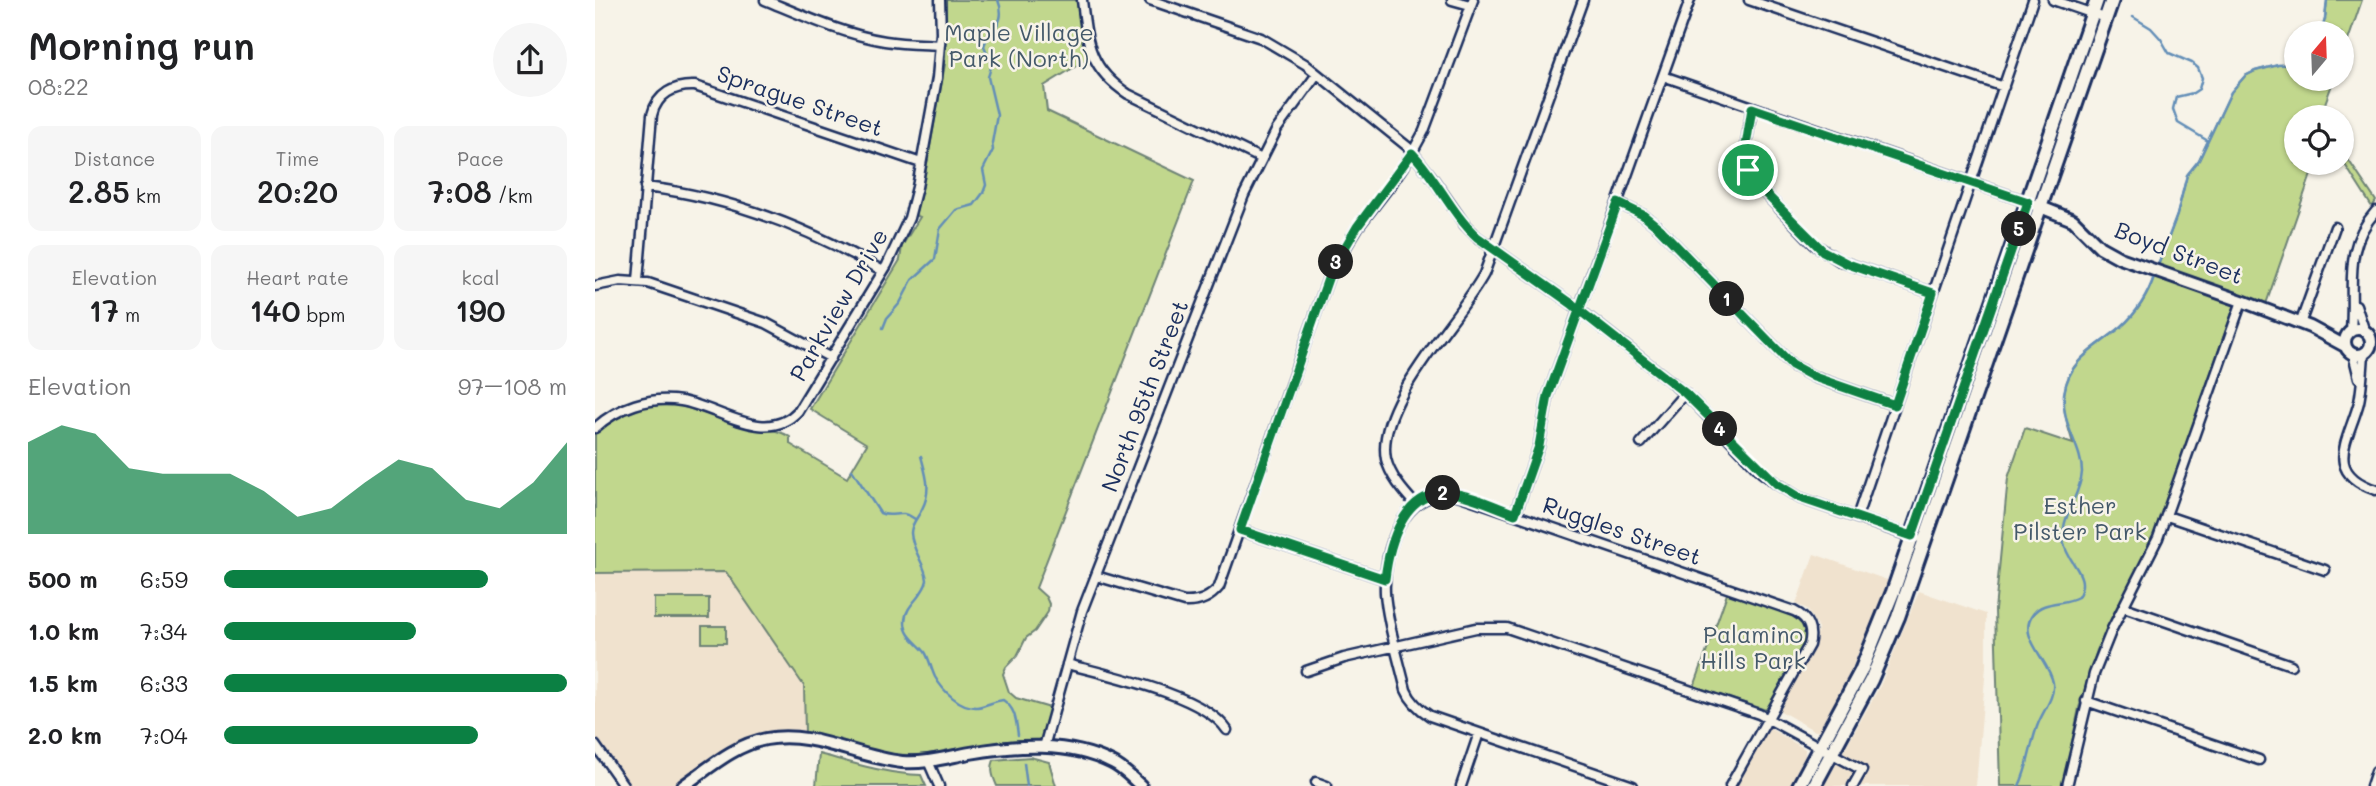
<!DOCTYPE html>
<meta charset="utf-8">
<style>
:root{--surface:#fff;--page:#f6f6f6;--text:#202124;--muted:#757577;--accent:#0b8043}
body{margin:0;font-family:Mali,sans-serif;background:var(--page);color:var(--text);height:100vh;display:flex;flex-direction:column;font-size:26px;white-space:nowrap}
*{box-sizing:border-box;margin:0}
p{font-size:23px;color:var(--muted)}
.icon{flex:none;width:38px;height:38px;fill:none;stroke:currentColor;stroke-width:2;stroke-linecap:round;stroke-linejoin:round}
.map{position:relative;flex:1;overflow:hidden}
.sheet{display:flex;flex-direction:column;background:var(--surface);width:595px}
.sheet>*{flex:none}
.needle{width:46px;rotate:19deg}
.tools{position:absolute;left:1689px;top:21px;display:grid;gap:14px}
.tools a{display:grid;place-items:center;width:70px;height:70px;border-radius:50%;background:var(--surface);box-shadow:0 2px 5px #0004;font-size:35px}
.pin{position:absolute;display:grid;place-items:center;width:60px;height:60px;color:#fff;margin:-30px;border:4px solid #fff;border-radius:50%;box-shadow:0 2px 7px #0007}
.km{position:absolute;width:35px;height:35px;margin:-18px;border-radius:50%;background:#222;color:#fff;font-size:19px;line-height:35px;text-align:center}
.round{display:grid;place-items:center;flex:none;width:74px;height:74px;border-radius:37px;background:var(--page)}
.headline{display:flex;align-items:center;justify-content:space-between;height:119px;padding:0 28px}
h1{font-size:38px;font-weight:600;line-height:52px}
.metrics{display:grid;grid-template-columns:repeat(3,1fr);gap:10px;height:119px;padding:7px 28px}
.metrics div{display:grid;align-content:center;border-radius:14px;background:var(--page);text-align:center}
.metrics b{font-size:30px;font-weight:600}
.metrics small{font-size:19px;font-weight:400}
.metrics p{font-size:19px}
.chart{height:196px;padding:14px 28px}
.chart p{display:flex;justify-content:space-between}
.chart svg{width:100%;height:126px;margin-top:7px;fill:var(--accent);opacity:.7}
ul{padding:0 28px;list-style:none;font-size:23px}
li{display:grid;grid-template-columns:112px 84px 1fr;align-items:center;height:52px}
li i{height:18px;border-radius:9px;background:var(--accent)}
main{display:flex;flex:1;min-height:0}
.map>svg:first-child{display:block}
.built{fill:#f0e2ce}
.green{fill:#c1d78d;stroke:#6e8376;stroke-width:2}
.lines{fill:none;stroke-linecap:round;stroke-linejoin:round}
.stream{stroke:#638eb7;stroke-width:2.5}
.street-casing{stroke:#1b2f5e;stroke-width:13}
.secondary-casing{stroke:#1b2f5e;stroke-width:16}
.primary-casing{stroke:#1b2f5e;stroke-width:18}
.street{stroke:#f7f3e8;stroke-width:8}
.secondary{stroke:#f7f3e8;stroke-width:10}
.primary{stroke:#f7f3e8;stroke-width:12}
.route-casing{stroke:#fff;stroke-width:14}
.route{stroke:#0b8043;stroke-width:9}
.labels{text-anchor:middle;stroke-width:5;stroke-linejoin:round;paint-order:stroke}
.park-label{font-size:23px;fill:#44596a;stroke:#f7f3e8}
.street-label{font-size:23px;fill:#1b2f5e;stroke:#f7f3e8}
</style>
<main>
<section class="sheet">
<div class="headline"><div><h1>Morning run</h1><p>08:22</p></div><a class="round"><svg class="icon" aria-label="share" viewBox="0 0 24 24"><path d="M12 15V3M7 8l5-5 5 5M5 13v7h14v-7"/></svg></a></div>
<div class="metrics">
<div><p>Distance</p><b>2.85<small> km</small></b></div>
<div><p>Time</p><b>20:20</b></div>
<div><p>Pace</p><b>7:08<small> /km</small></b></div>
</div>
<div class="metrics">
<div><p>Elevation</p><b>17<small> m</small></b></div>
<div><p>Heart rate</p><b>140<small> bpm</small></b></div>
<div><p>kcal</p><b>190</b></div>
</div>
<div class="chart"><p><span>Elevation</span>97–108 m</p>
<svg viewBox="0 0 160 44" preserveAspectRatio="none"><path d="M0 44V12L10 6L20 9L30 21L40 23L50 23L60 23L70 29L80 38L90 35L100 26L110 18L120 21L130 32L140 35L150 26L160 12V44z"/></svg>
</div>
<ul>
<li><b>500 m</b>6:59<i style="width:77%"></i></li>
<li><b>1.0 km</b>7:34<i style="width:56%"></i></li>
<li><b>1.5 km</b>6:33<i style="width:100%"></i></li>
<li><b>2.0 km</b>7:04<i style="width:74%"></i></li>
</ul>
</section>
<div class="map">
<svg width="1781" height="786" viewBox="0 0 1781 786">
<rect width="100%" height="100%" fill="#f7f3e8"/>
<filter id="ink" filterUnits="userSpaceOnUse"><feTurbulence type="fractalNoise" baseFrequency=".0143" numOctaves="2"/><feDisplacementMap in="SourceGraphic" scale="14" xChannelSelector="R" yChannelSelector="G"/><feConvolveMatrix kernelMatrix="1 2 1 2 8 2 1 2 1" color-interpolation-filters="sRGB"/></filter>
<g filter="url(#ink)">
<!-- built -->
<path class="built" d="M1219 554 1292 580V587L1256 671 1226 729 1220 731 1182 709 1221 641 1223 628 1212 609 1201 604Z
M131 572 209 686 210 733 191 731 157 735 134 745 77 786H35L0 739V573Z
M1324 591 1391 614V666L1381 786H1229L1285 686Z
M1174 728 1210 749V756L1194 786H1142Z"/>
<!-- green -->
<path class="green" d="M351 0H482L488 44 494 58 449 86 452 111 599 181 441 588 451 597 454 604 453 612 440 631 431 638 422 656 411 667 408 674 414 692 421 698 455 708 446 741C402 736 360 754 317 755 284 756 243 741 210 733L209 686 131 572 0 573V433C23 413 49 402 80 404L156 428C172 431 181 428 195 437V444L252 478 272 444 215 409 305 260 307 246 325 217 320 215 328 185 350 64Z
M1732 0H1767L1747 58 1746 33H1726L1730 19Z
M1701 64V79H1739L1725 117H1701V163H1720L1671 304 1563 266 1582 215 1592 175 1604 160 1636 92 1650 76 1660 71 1683 65Z
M1746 149 1781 201 1777 207 1747 160Z
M1559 276 1640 304 1558 538 1502 650 1484 708 1468 786H1405L1400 610 1413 478 1430 428 1478 444C1475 432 1470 420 1469 407 1466 361 1498 351 1527 326 1543 312 1553 296 1559 276Z
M1133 591 1202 616 1211 627 1210 642 1171 710 1099 687Z
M59 598H114V618H59Z
M107 626H131V643H107Z
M224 754C258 763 291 774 326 775L331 786H221Z
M435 757 454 762 461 786H402C398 777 395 770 399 760Z"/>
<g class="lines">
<!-- stream -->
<path class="stream" d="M1538 17 1556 28 1566 39 1574 53 1597 63 1603 68 1607 78 1604 89 1598 93 1581 97 1578 109 1583 123 1613 141
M1726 33 1730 19 1732 0
M1562 268 1582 215 1592 175 1604 160 1636 92 1650 76 1660 71 1683 65 1701 64
M288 328 292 318 305 303 317 280 340 259 345 229 361 210 379 205 388 193 391 185 388 170 398 150 397 143 402 115 393 77 397 64 389 46 394 32C407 25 408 12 403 0
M326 456C331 475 337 490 327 509 323 518 316 523 316 533 317 551 330 563 332 580 329 597 310 604 310 622 310 636 322 642 330 652 335 660 336 669 340 677 348 691 365 708 382 707 391 706 399 701 408 700 421 709 421 721 423 735
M257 470 285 513C298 519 305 508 320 519
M429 763 432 786
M1424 786C1434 766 1435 744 1443 724 1448 711 1460 697 1458 683 1455 661 1421 636 1438 614 1448 600 1469 605 1483 597 1496 575 1474 565 1469 544 1463 520 1486 495 1487 472 1487 447 1466 425 1469 394 1474 359 1501 348 1526 327 1543 312 1553 295 1560 274"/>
<defs>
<path id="street" d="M170 0C209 16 248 34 290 41 308 44 327 44 345 45
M487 0C492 42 494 69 533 94L665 158
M555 0 666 38 710 64 813 147 836 176 870 225 882 237 977 304 1075 381 1099 402 1166 472 1182 484 1205 498 1321 538
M857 0 875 5
M1154 0 1409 87
M1458 0 1510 18
M1068 76 1433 202
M1157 108 1150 152 1153 170 1162 185 1219 244 1245 261 1338 293
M50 187C136 197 214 228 288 271
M1023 203 1048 215 1064 228 1197 365 1219 377 1300 405
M43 281 57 115C62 94 79 85 100 86L326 163
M0 286 25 281 53 283 171 323 236 358
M1761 305 1769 329
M1705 324 1740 227
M1756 330C1760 285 1747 249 1781 211
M1769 353C1768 368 1767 388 1764 402 1754 440 1727 472 1781 490
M1758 354 1764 378
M0 428C23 407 55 396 86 401 124 407 171 446 203 411L292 265 314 218 322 187 342 78 346 33 345 0
M1046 443 1090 393
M820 504C808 491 795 476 791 459 780 403 863 322 889 274L988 0
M920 514 944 446 953 396 1095 0
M1572 516 1730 570
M1262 517 1438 0
M645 530 790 579
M501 576 589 602C604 603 615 598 624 587L735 273 763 227 797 183 817 153 829 131 878 0
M1529 607 1696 665
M472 664C513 675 609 695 632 730
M711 671 749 658 881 628H912L1164 714 1267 770 1258 786
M1491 701 1664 760
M0 745 29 786
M449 747 487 611 649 195 682 129 722 74
M333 761 344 786
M721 782 732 786
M866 786 884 733
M1038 786 835 716C824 709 816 702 811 690 804 660 792 623 790 593 788 550 808 485 863 495L1199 611C1213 618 1218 630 1214 645L1135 786
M1472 786 1499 674 1517 629 1563 538 1647 301
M1776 786 1781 771"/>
<path id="secondary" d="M1433 202 1478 220 1505 247 1525 258 1647 301 1715 327 1750 346
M1750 342a13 13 0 1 1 26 0a13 13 0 1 1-26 0Z
M88 786C114 768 139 745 171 739 217 730 261 757 307 762 330 764 353 757 375 753 421 745 474 741 517 763 528 768 537 778 546 786"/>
<path id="primary" d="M1204 786 1266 671 1298 592 1502 0
M1219 786 1276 680 1303 617 1517 0"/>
</defs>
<!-- street casing -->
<use href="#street" class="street-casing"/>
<!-- secondary casing -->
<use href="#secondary" class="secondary-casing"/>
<!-- primary casing -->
<use href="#primary" class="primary-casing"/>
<!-- street -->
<use href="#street" class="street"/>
<!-- secondary -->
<use href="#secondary" class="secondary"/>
<!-- primary -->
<use href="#primary" class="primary"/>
</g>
</g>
<g class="lines" filter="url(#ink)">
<defs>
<path id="route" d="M1153 170 1162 185 1228 251 1253 264 1338 293 1300 405 1219 377 1197 365 1064 228 1048 215 1023 203 953 396 944 446 920 514C901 507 872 493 852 493 808 492 794 544 790 579L645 530 735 273 762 227 817 153C842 179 856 213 882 237L977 304 984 310 1090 393 1182 484 1205 498 1317 536 1433 202 1157 108 1150 152 1153 170"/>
</defs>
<!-- route casing -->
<use href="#route" class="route-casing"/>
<!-- route -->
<use href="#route" class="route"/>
</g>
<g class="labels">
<!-- park labels -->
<g class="park-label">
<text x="424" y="41">Maple Village<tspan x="424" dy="26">Park (North)</tspan></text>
<text x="1485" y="514">Esther<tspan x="1485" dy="26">Pilster Park</tspan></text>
<text x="1158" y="643">Palamino<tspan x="1158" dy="26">Hills Park</tspan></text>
</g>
<!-- street labels -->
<g class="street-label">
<text transform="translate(205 101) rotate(19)" y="8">Sprague Street</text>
<text transform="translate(1584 253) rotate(21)" y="8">Boyd Street</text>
<text transform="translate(244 305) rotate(-60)" y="8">Parkview Drive</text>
<text transform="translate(550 396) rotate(-69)" y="8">North 95th Street</text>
<text transform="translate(1027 531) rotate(19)" y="8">Ruggles Street</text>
</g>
</g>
</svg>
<div class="tools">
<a><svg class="needle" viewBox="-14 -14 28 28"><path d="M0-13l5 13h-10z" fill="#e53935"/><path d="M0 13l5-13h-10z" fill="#757577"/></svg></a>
<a><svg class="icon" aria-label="locate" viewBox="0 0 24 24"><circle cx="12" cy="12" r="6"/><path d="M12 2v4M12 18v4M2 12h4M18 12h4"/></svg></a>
</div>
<div class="pin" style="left:1153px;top:170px;background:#1e9e55"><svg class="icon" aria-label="arrive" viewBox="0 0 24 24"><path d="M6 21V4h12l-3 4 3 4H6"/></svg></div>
<b class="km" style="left:1132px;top:299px">1</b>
<b class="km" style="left:848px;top:493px">2</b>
<b class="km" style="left:741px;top:262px">3</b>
<b class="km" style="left:1125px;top:429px">4</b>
<b class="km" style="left:1424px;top:229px">5</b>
</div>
</main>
